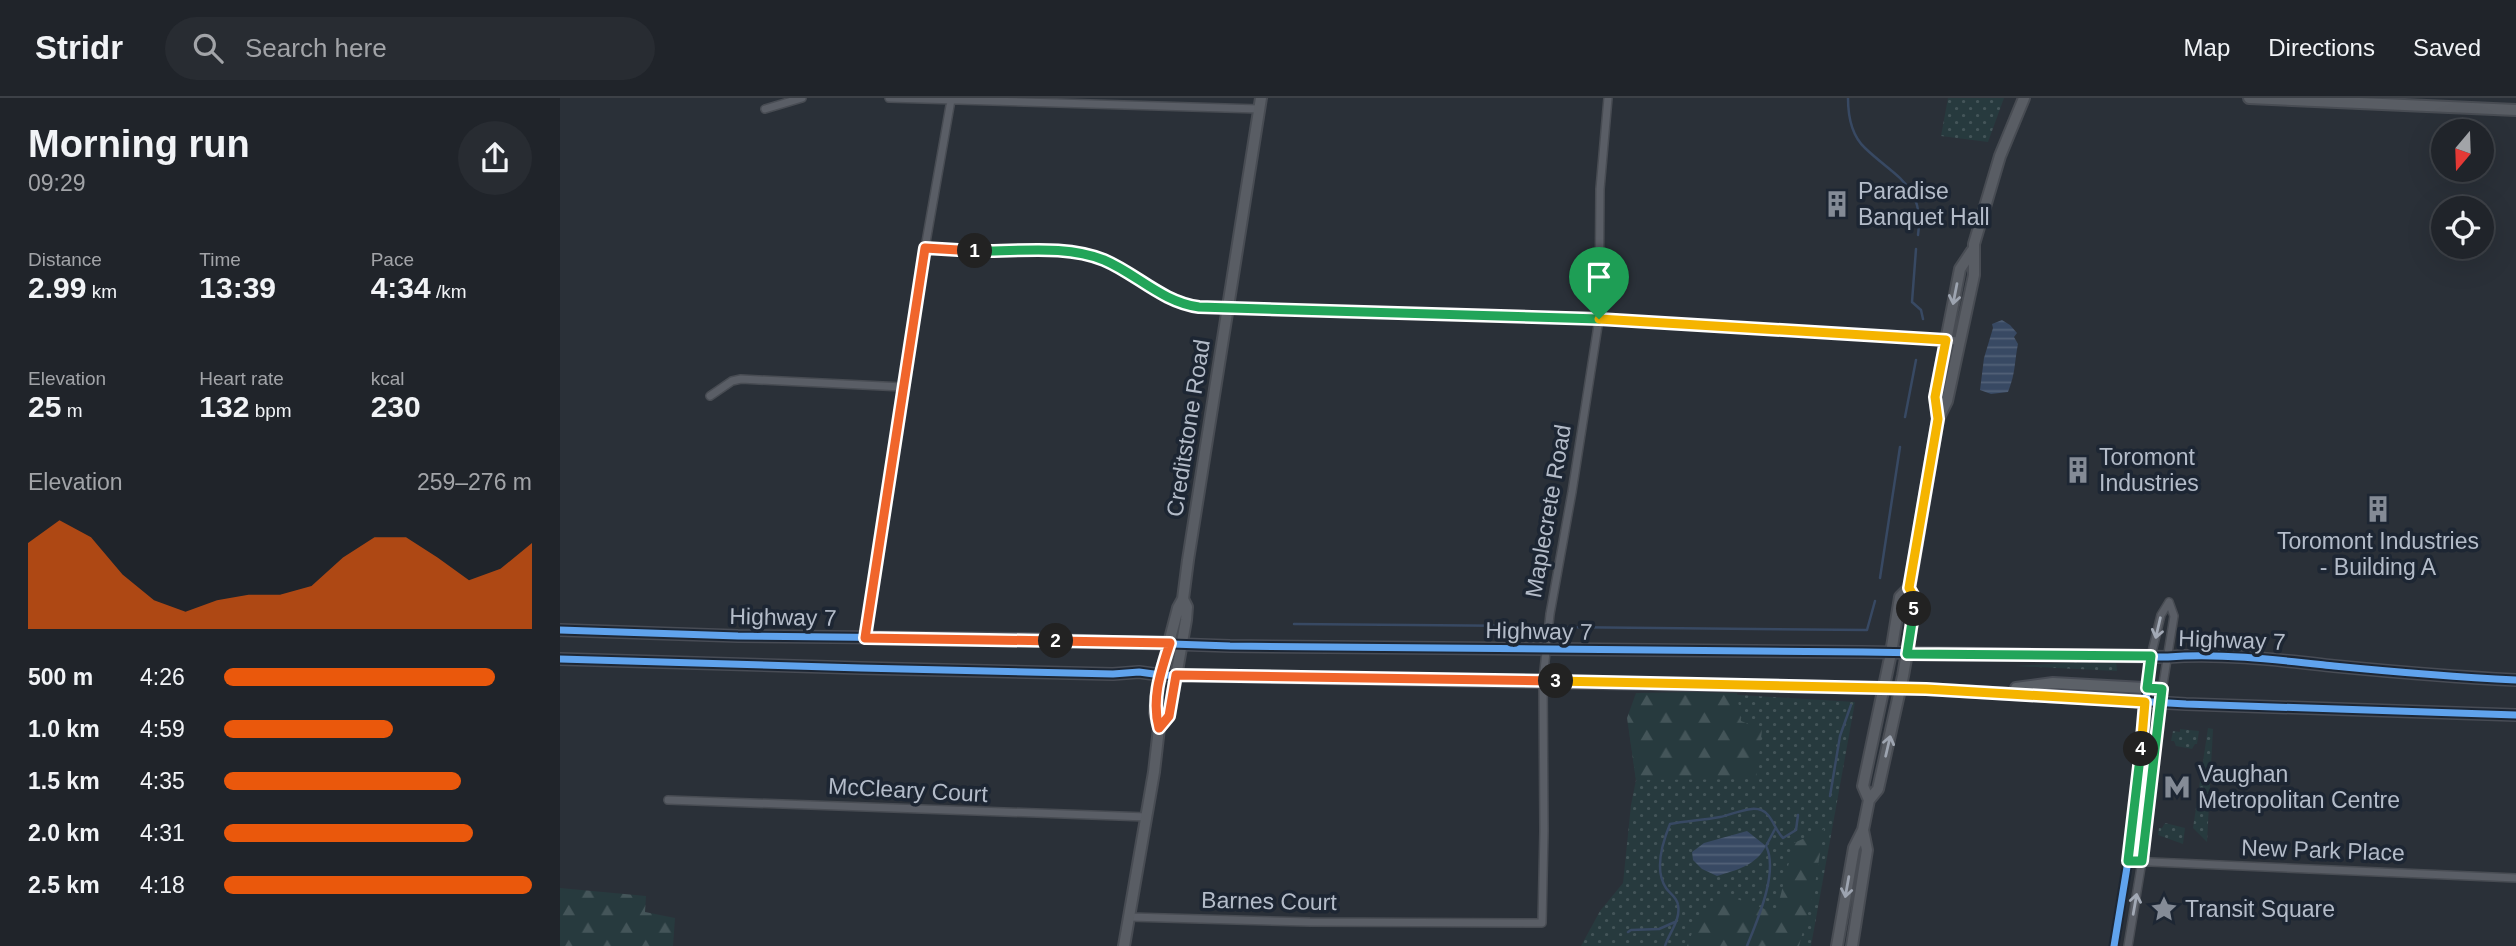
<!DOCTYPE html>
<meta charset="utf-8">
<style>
:root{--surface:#20242a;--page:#282c32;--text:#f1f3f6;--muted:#a2a4a8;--line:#3d4147;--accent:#ea580c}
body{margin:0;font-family:Helvetica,sans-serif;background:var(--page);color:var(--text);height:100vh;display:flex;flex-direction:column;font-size:26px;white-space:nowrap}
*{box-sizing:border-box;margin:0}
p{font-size:23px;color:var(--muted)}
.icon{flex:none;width:38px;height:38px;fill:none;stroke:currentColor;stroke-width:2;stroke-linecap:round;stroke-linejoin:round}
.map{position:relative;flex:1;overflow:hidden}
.drawer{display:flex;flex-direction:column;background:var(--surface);width:560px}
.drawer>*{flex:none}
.needle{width:46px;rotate:199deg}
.buttons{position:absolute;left:1871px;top:21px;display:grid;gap:14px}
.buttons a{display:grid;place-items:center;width:63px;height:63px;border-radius:50%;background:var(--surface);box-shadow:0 7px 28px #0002,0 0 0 2px var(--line);font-size:35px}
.pin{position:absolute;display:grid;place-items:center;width:60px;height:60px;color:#fff;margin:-72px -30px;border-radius:50% 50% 50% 0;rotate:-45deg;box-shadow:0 0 7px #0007}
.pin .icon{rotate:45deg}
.km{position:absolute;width:35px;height:35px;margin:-18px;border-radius:50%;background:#222;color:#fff;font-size:19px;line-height:35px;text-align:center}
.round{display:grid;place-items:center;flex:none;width:74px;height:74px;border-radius:37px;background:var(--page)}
.head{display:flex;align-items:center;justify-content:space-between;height:119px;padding:0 28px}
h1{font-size:38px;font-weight:700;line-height:52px}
.stats{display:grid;grid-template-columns:repeat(3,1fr);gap:10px;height:119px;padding:7px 28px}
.stats div{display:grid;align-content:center}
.stats b{font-size:30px;font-weight:700}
.stats small{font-size:19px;font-weight:400}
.stats p{font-size:19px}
.chart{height:196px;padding:14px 28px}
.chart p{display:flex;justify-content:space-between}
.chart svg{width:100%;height:126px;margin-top:7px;fill:var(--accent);opacity:.7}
ul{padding:0 28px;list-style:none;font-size:23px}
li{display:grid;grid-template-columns:112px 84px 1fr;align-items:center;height:52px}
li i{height:18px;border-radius:9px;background:var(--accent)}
header{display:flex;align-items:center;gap:42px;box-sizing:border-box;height:98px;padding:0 35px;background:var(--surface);border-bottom:2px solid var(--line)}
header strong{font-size:33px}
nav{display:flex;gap:38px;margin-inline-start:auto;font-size:24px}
.search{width:490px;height:63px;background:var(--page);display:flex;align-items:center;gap:18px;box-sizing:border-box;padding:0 24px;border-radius:38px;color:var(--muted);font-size:26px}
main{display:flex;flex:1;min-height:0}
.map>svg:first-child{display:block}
.grass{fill:url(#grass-dots)}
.forest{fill:url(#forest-firs)}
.water{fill:url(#water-rules)}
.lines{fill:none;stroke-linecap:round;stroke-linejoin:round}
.stream{stroke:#384963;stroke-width:2.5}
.street-casing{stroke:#484c53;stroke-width:10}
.secondary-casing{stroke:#484c53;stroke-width:14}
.primary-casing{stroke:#484c55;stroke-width:14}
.street{stroke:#5a5e66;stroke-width:7}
.secondary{stroke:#595d64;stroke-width:10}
.primary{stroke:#5c6168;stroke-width:10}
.cycleway-casing{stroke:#1d2633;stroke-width:11}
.cycleway{stroke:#60a3ed;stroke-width:7}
.oneway{stroke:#9da4b0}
.oneway2{stroke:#a2a9b5}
.split-1-casing{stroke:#fff;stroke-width:14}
.split-2-casing{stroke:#fff;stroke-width:14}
.split-3-casing{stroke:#fff;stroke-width:14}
.split-4-casing{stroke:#fff;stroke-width:14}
.split-5-casing{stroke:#fff;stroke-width:14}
.split-6-casing{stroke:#fff;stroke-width:14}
.split-1{stroke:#22a559;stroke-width:9}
.split-2{stroke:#f0652b;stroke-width:9}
.split-3{stroke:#f0652b;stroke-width:9}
.split-4{stroke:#f5b400;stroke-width:9}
.split-5{stroke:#22a559;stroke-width:9}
.split-6{stroke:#f5b400;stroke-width:9}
.labels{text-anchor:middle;stroke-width:7;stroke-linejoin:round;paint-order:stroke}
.poi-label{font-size:23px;fill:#b4bcc9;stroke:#1d2633;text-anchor:start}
.street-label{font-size:23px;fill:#b4bcc9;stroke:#1d2633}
</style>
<header>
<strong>Stridr</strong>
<div class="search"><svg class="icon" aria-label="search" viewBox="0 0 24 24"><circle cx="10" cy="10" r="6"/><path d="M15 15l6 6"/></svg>Search here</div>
<nav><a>Map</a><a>Directions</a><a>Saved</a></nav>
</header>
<main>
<section class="drawer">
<div class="head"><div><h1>Morning run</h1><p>09:29</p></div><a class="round"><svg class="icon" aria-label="share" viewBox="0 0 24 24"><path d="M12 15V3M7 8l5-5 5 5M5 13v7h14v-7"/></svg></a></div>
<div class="stats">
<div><p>Distance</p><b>2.99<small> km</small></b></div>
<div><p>Time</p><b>13:39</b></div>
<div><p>Pace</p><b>4:34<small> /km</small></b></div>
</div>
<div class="stats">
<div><p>Elevation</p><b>25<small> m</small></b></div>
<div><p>Heart rate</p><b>132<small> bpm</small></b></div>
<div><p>kcal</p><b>230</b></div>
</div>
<div class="chart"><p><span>Elevation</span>259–276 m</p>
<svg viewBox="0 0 160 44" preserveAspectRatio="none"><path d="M0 44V14L10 6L20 12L30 25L40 34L50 38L60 34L70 32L80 32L90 29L100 19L110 12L120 12L130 19L140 27L150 23L160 14V44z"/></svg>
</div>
<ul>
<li><b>500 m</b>4:26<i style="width:88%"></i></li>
<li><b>1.0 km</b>4:59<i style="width:55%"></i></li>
<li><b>1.5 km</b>4:35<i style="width:77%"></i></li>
<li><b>2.0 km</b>4:31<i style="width:81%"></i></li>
<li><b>2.5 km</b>4:18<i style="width:100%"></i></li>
</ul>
</section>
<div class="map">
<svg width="1956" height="848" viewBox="0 0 1956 848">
<defs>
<pattern id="grass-dots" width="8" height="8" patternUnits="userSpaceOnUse" patternTransform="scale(1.75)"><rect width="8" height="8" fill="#273a3e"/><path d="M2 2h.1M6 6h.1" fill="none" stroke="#445559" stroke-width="1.8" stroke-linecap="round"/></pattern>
<pattern id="forest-firs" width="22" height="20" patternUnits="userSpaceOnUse" patternTransform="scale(1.75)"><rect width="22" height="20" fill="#273a3e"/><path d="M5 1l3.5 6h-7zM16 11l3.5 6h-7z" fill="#445559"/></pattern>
<pattern id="water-rules" width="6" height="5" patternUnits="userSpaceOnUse" patternTransform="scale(1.75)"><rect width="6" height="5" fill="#384963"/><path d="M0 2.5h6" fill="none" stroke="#526178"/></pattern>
</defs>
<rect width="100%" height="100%" fill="#2a3038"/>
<!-- grass -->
<path class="grass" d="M1388 0H1444L1428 44 1381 38Z
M1534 563H1556L1557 573 1455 568Z
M1131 594 1295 604 1251 848H1021L1040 813 1063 785 1071 707 1076 682 1069 632Z
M1648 630 1653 631 1647 744 1633 730Z
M1620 631 1639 633 1637 646H1635L1632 651 1616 648 1614 643H1611L1613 633 1620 634Z
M1605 725 1625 730 1623 746 1598 737 1599 730H1602Z"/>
<!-- forest -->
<path class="forest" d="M1131 594 1177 595 1181 623 1202 632 1196 684 1193 681 1076 682 1067 620 1076 595Z
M1264 731 1254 792 1239 848H1127L1137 822 1163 796 1216 815 1234 745Z
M0 790 86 798 85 814 115 820 113 848H0Z"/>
<!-- water -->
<path class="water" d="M1442 222 1450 227 1457 235 1454 239 1458 246C1454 266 1456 274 1448 294L1431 296 1420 292 1424 260 1433 230 1432 226Z
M1187 733 1206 748C1196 768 1176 772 1157 778L1142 771 1133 762 1132 754 1144 745Z"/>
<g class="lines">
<!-- stream -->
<path class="stream" d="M1288 0C1288 18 1291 37 1305 50 1335 79 1365 87 1358 137
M1356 151 1352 204 1361 212 1363 221
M1345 319 1356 262
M1320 480 1340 349
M734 526 980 528
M996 529 1307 532 1315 503
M1270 698 1280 638 1291 607
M1068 834 1071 832 1099 831 1115 824
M1105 848C1109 835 1121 822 1118 807 1117 799 1110 796 1106 790 1094 772 1103 743 1110 726 1127 723 1144 722 1160 719 1173 717 1197 703 1208 717 1214 724 1216 733 1223 740L1236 732 1238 717
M1187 848C1197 823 1219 774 1206 748L1215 731"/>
<defs>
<path id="street" d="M329 0 699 11
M205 11 242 0
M365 150 501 153 538 160 573 177 609 201 639 209 1039 221 1399 243
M150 298 172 283 181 281 343 289
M305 540 365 150 391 2
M108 702 587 719
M1568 763 1956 780
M569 819 750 824 982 825 984 733 983 582 990 516 1012 394 1039 221 1040 91 1048 0
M1554 848 1568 763 1591 558 1601 517 1609 504
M1568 848 1582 763 1600 605 1614 518 1609 504"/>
<path id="secondary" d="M1689 0 1956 12
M1378 321 1375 299 1400 171 1412 153
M599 630 609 618 626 522 627 509 623 501
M1309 702 1303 688 1331 555 1340 499 1349 490 1351 481 1378 321 1387 303 1414 177V146L1440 58 1464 0
M564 848 594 674 599 630 595 615 597 591 618 510 623 501 628 462 701 0
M1277 848 1294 750 1303 732 1309 702 1318 691 1343 578 1356 502 1349 490
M1292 848 1307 752 1303 732"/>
<path id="primary" d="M0 532 178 538 466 541 670 548 1303 554 1608 559C1662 555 1719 562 1774 568 1835 574 1895 579 1956 582
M0 561 301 570 553 576 579 574 601 577 1366 591 1626 606 1956 617
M1456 590 1493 585 1602 591"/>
</defs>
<!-- street casing -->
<use href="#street" class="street-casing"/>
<!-- secondary casing -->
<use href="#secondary" class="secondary-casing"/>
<!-- primary casing -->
<use href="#primary" class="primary-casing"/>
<!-- street -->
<use href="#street" class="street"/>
<!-- secondary -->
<use href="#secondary" class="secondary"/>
<!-- primary -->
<use href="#primary" class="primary"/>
<defs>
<path id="cycleway" d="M0 532 178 538 466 541 670 548 1303 554 1608 559C1662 555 1719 562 1774 568 1835 574 1895 579 1956 582
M0 561 301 570 553 576 579 574 601 577 1366 591 1626 606 1956 617
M1554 848 1568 763 1591 558"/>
</defs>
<!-- cycleway casing -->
<use href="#cycleway" class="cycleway-casing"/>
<!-- cycleway -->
<use href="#cycleway" class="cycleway"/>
</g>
<!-- one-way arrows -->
<defs><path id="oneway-shaft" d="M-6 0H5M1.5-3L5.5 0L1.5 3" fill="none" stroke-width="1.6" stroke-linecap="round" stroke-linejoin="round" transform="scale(1.75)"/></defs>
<g class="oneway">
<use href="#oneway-shaft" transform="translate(1395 196) rotate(101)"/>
<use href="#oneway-shaft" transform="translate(1328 648) rotate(-77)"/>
<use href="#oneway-shaft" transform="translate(1287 789) rotate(100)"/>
</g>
<g class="oneway2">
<use href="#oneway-shaft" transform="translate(1598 530) rotate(103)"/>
<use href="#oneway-shaft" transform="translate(1575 806) rotate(-80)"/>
</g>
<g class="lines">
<defs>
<path id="split-1" d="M415 153C456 154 505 146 544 162 577 176 602 204 639 209L1039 221"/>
<path id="split-2" d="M415 153 365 150 305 540 496 543"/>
<path id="split-3" d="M496 543 610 545C601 573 591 601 599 630L609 618 616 577 996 583"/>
<path id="split-4" d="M996 583 1366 591 1585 604 1581 651"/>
<path id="split-5" d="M1354 511 1347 556 1591 558 1587 590 1602 591 1582 763H1568L1581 651"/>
<path id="split-6" d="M1039 221 1386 242 1375 299 1378 321 1349 490 1356 502 1354 511"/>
</defs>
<!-- split-1 casing -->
<use href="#split-1" class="split-1-casing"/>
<!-- split-2 casing -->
<use href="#split-2" class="split-2-casing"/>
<!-- split-3 casing -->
<use href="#split-3" class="split-3-casing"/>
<!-- split-4 casing -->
<use href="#split-4" class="split-4-casing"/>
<!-- split-5 casing -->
<use href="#split-5" class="split-5-casing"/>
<!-- split-6 casing -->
<use href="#split-6" class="split-6-casing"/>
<!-- split-1 -->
<use href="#split-1" class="split-1"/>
<!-- split-2 -->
<use href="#split-2" class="split-2"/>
<!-- split-3 -->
<use href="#split-3" class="split-3"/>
<!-- split-4 -->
<use href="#split-4" class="split-4"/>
<!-- split-5 -->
<use href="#split-5" class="split-5"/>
<!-- split-6 -->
<use href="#split-6" class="split-6"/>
</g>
<!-- icons -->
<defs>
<symbol id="building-bare" viewBox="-9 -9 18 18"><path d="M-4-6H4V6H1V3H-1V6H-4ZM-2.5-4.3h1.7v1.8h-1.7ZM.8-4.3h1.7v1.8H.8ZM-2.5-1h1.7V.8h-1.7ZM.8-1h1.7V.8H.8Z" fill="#848b96" stroke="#1d2633" stroke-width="2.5" paint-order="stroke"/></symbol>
<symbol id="metro-bare" viewBox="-9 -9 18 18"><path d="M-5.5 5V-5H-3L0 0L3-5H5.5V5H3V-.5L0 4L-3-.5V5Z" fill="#848b96" stroke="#1d2633" stroke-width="2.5" paint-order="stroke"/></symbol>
<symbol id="sight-bare" viewBox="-9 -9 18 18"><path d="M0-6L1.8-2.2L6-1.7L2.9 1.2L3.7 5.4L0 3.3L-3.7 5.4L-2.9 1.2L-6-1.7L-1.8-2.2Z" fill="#848b96" stroke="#1d2633" stroke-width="2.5" paint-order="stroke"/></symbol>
</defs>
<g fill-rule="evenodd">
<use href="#building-bare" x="1258" y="87" width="38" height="38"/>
<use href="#building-bare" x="1499" y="353" width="38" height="38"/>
<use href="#building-bare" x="1799" y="392" width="38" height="38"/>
<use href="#metro-bare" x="1598" y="670" width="38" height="38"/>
<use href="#sight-bare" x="1585" y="792" width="38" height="38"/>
</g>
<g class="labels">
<!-- poi labels -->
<g class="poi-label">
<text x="1298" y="101">Paradise<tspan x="1298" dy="26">Banquet Hall</tspan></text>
<text x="1539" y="367">Toromont<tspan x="1539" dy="26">Industries</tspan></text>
<text x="1818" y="451" text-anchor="middle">Toromont Industries<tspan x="1818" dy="26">- Building A</tspan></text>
<text x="1638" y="684">Vaughan<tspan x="1638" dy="26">Metropolitan Centre</tspan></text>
<text x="1625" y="819">Transit Square</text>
</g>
<!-- street labels -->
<g class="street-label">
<text transform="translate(628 330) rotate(-81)" y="8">Creditstone Road</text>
<text transform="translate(988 413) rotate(-80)" y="8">Maplecrete Road</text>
<text transform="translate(223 519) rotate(1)" y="8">Highway 7</text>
<text transform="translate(979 533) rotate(1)" y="8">Highway 7</text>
<text transform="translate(1672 542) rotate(2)" y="8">Highway 7</text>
<text transform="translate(348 692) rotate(3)" y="8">McCleary Court</text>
<text transform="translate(1763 752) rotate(2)" y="8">New Park Place</text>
<text transform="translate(709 803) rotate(1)" y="8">Barnes Court</text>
</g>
</g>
</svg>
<div class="buttons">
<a><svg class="needle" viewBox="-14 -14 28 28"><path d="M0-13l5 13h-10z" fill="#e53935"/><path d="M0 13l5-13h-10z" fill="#a2a4a8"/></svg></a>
<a><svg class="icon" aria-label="locate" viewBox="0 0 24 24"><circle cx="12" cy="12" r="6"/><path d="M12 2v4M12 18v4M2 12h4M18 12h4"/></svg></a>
</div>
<div class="pin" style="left:1039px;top:221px;background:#1e9e55"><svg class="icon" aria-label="arrive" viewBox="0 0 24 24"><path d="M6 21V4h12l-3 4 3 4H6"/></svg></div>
<b class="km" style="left:415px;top:153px">1</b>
<b class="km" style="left:496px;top:543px">2</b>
<b class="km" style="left:996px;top:583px">3</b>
<b class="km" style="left:1581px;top:651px">4</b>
<b class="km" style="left:1354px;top:511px">5</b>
</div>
</main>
